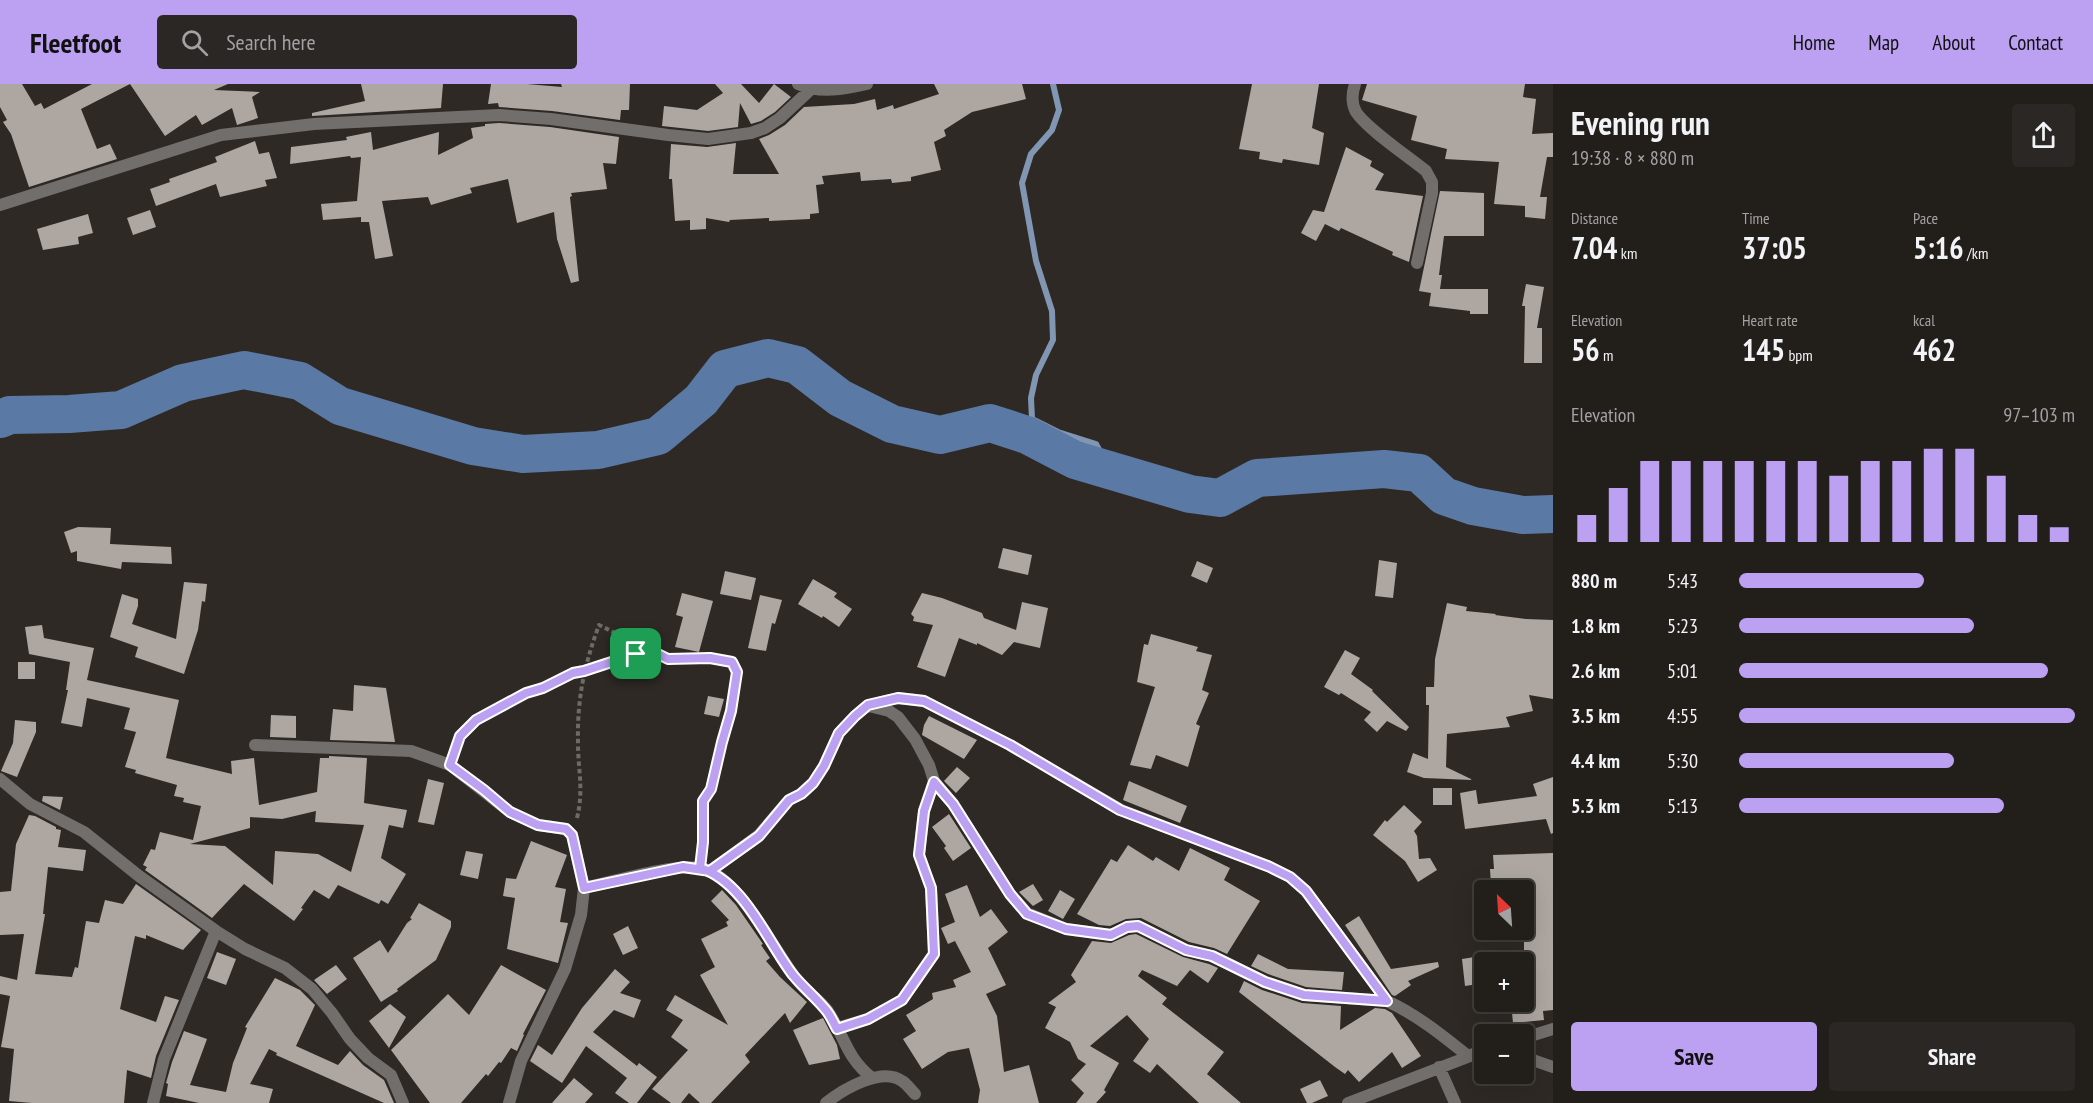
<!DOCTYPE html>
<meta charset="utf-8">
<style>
:root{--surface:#221f1b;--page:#2a2724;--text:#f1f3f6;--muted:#a2a2a3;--line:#3f3d3a;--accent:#bca0f2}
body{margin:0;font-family:"PT Sans Narrow",sans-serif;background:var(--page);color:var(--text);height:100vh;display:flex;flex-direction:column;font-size:22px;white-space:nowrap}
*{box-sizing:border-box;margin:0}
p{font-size:20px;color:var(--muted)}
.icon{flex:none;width:33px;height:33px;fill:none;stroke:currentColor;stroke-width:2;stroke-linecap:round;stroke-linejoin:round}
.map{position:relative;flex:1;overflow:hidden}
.details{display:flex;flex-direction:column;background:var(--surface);width:540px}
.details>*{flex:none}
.needle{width:39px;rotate:335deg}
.tools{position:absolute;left:1474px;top:796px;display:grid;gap:12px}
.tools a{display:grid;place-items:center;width:60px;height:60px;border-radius:6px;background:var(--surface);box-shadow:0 6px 24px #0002,0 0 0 2px var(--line);font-size:30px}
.pin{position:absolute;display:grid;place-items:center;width:51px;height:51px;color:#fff;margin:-26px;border-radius:12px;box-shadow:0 3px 9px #0006}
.round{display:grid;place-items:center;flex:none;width:63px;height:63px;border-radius:6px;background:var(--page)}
.headline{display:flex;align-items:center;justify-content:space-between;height:102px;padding:0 18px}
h1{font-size:33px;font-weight:800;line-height:45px}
.metrics{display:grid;grid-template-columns:repeat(3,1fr);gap:9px;height:102px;padding:6px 18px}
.metrics div{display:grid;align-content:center}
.metrics b{font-size:30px;font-weight:800}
.metrics small{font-size:16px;font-weight:400}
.metrics p{font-size:16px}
.chart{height:168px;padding:12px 18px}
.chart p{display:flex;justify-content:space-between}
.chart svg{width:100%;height:108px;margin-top:6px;stroke:var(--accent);stroke-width:6}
.action{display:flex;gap:12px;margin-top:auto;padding:12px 18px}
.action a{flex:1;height:69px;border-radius:6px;background:var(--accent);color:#111;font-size:24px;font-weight:800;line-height:69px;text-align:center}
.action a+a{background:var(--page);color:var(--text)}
ul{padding:0 18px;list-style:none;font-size:20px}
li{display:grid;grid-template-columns:96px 72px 1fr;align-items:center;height:45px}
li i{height:15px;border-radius:8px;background:var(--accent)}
header{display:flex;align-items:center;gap:36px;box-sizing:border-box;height:84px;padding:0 30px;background:var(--accent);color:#111}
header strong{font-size:28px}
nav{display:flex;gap:33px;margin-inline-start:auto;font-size:21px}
.search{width:420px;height:54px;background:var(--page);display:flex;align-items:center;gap:15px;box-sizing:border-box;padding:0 21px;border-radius:6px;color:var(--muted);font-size:22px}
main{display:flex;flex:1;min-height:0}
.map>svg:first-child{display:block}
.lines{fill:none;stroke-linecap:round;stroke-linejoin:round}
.stream{stroke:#8196b3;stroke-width:6}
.river{stroke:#5a79a4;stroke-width:38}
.building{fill:#aea7a1;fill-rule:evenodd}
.path{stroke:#6e6a66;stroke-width:4;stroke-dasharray:4.5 3;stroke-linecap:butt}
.minor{stroke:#716e6b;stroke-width:12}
.route-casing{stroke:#fff;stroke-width:12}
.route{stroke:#bca0f2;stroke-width:8}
</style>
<header>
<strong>Fleetfoot</strong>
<div class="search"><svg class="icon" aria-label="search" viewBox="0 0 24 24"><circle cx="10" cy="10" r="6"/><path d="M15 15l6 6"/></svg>Search here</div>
<nav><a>Home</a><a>Map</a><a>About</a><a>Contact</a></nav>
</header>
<main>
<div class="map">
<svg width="1553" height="1019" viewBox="0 0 1553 1019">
<rect width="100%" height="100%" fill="#2e2924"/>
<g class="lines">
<!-- stream -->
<path class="stream" d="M1053 0 1059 26 1052 46 1031 70 1022 99 1036 177 1052 227 1053 256 1036 291 1031 314 1032 335 1058 348 1096 360 1110 386"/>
<!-- river -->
<path class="river" d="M0 335 10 331 69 330 121 326 183 299 244 286 300 297 340 322 473 362 523 370 598 366 658 352 701 316 725 285 768 274 797 281 840 314 892 340 940 351 990 339 1027 351 1075 376 1190 410 1220 414 1257 394 1384 385 1419 389 1444 412 1473 422 1523 431 1553 430"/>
</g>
<!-- building -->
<path class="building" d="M0 0H22L35 22 41 19 44 25 92 0H228L214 6 260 8 252 13 258 34 237 41 232 24 202 41 196 31 165 52 130 0 81 25 97 65 110 60 117 75 29 103 11 50 3 38 7 36 0 23Z
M361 0H443L441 24 312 32V29L365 17Z
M491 0H527L562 3 561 0H630L629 26H621L620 36 552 27 499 23 498 19 488 20Z
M715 0H741L759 19 774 0 791 13 775 28 761 37 751 40 740 19 738 43 708 47 662 42 664 22 697 26 723 9Z
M934 0H1022L1026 15 972 28 944 46 946 52 934 58 941 86 911 93V97L892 99 891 95 861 97 860 88 822 92 824 100 816 101 819 129 810 130V135L769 137V134L730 136 729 138 706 134V145L690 146V136L675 137 672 95H669L671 60 707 63 736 59 733 90H779L759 55 769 51 785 41 804 23 854 20 875 15 877 26 893 21 894 25 939 10Z
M1252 0H1319L1312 44 1324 49 1319 81 1283 75 1282 79 1259 75 1260 68 1239 65Z
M1367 0H1525L1523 13 1536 15 1532 50 1553 49V73H1547L1540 113H1547L1545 135 1525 133V122L1494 120 1499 78 1445 75 1447 65 1411 56 1417 32 1362 16Z
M499 39 550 43 619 53 616 80 603 79 607 105 571 109 572 112 570 113 579 197 571 199 557 155 554 128 517 139 508 95 470 104 472 109 431 121 428 113 382 117 393 172 375 175 369 138H361V133L323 136 321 120 357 117 361 73 351 74 350 72 290 80 291 63 347 56 346 53 371 48 373 66 439 48 438 71 473 54 471 44 485 42V40Z
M255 57 259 70 269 68 277 94 265 96 267 102 220 113 216 100 156 122 150 105 170 98 169 95 217 78 215 73Z
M1346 63 1372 77 1370 82 1384 90 1375 106 1423 112 1409 178 1392 171 1393 168 1341 144 1339 147 1325 140 1316 157 1301 149 1313 126 1324 128Z
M1440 107 1484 109V152H1444L1439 191H1442L1440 205H1488V230H1470V227L1429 222 1431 209 1419 207Z
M150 126 156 143 133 151 127 134Z
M88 130 93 149 78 153 79 160 43 166 37 145Z
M1526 200 1544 203 1537 244H1542V279H1524L1525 222H1522Z
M78 443 111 444 110 460 171 463 172 480 122 478 121 485 77 477V467L71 469 64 448Z
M1003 464 1032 471 1028 491 998 484Z
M1379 476 1397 479 1393 514 1375 512Z
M1197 477 1213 484 1207 499 1191 492Z
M725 487 756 494 751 516 720 510Z
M813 495 837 509 834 513 852 525 839 543 823 532 822 534 798 520Z
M184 498 207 500 205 518 202 517 198 546 184 590 135 573 138 563 110 553 122 510 138 515V522L132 540 176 555Z
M682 509 713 517 699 568 675 563 683 533 676 531Z
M922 509 942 514 982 529 984 534 1016 546 1022 518 1048 524 1040 564 1014 558 1002 571 977 559V561L959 554 945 593 917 583 933 541 913 537 914 533 911 530Z
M760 511 782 516 775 540 772 539 766 567 748 564Z
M1447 519 1467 523 1466 527 1496 530 1495 531 1526 535 1553 536V615L1529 611 1533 627 1506 633 1510 643 1447 650 1446 683 1473 696 1424 694 1407 688 1413 669 1428 675 1429 621H1426V603H1434L1435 575Z
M42 541 44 554 94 564 87 596 179 616 166 674 232 690 231 677 254 674 259 721 317 708 320 674H329V672L367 674 364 719 407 726 403 744 389 741 381 774 406 790 388 820 381 816 379 820 338 801 329 815 314 806 301 824 303 825 294 837 244 800 212 834 145 786 147 783 143 781 151 765 155 766 160 748 193 756 201 722 183 718 184 714 174 712 177 701 135 689 136 686 125 683 136 648 124 645 130 624 87 614 82 643 61 639 68 606H66L70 578 29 570 25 543ZM316 727 315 738 364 741 351 788 318 770 275 767 273 801 225 762 190 760 250 744V733L282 735Z
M1151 550 1198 563 1196 567 1212 571 1202 606 1209 609 1196 640 1200 642 1188 683 1156 671 1151 685 1130 681 1155 603 1137 598 1144 560 1148 561Z
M1345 566 1360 574 1351 590 1373 606 1372 607 1409 643 1406 647 1387 637 1377 648 1364 636 1371 628 1341 609 1339 611 1324 603Z
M18 578H35V595H18Z
M354 601 386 604 395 658 330 656 333 625 353 627Z
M708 612 724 615 719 633 704 630Z
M271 631 296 632V654L270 653Z
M929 632 977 656 964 675 922 651 924 641Z
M15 636 36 638V648L17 693 1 687 13 659Z
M957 683 970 694 956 709 944 697Z
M1553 693V749L1551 750 1546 735 1465 745 1460 709 1476 706 1478 720 1537 712 1533 700Z
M428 695 444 699 434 741 418 738Z
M1129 697 1187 722 1180 739 1123 716Z
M1433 704H1452V721H1433Z
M43 712 63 713 60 726 42 717Z
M1404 721 1422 738 1414 747 1417 752 1419 775 1430 774 1437 786 1418 798 1405 777 1373 751 1385 736 1387 738Z
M949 730 971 764 953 777 944 764 946 762 932 743Z
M29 731 35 732 56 743V745L61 746 58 763 86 766 83 787 48 783 43 830H45L35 890 72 893 75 883 78 884 86 837 99 839 105 816 123 820 136 800 201 846 183 866 146 851V855L135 852 120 925 156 938 165 912 179 916 156 972 151 994 127 986 124 1019H32L9 1017 14 965 1 963 10 912 0 910V892L17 896 24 850 0 851V808L11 807 16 760Z
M531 757 567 771 555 803 566 805 560 838 568 839 558 879 507 865 515 814 503 812 506 794 516 795Z
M1128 761 1153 777 1156 773 1179 787 1190 764 1230 784 1224 796 1260 817 1227 870 1214 864 1189 858 1141 834 1126 835 1110 842 1099 841 1077 830 1111 775 1117 778Z
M466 767 483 770 478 795 460 791Z
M1553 769V926L1543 927 1544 936 1513 939 1511 918H1527L1526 885H1524V807H1519L1518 800 1491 801 1490 785H1494L1493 771Z
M1033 800 1043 816 1033 822 1019 808Z
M967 801 980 833 991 825 1008 848 988 864 1006 901 986 910 997 932 1004 988 1029 981 1039 1019H978L980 1006 969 964 948 968 922 985 903 955 916 947 906 931 933 915 932 909 956 903 953 896 971 888 955 857 948 860 941 844 955 838 945 810Z
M722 806 736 821 763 860 761 861 770 874 766 877 780 893 807 918 790 939 785 929 745 971 750 978 711 1019H700L689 1009 681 1019H671L652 1005 688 966 671 953 683 936 666 926 675 911 728 941 700 891 715 883 701 855 728 842 726 838 729 836 711 817Z
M1060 806 1075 815 1063 835 1048 827Z
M419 819 451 837V843L436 876 397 905 398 907 381 918 353 874 380 856 388 869 407 839 412 835 410 834Z
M1359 832 1391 885 1438 878 1439 883 1408 897 1411 901 1395 912 1392 911 1345 841Z
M628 842 638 864 623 871 613 850Z
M1136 850 1183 873 1209 880 1218 884 1208 899 1190 886 1177 902 1142 886 1138 892 1167 914 1162 920 1224 968 1207 990 1241 1019H1199L1157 980 1150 989 1133 977 1149 955 1127 931 1090 962 1119 979 1104 1006 1106 1008 1096 1019H1076L1084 1009 1071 996 1086 980 1078 975 1070 958 1045 944 1056 923 1048 919 1076 898 1071 891 1092 857 1111 859 1129 851Z
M217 868 236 875 226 901 207 894Z
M1258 870 1288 885 1344 888 1342 906 1306 903 1268 890 1251 882Z
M1481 872 1485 885V899L1465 902 1462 875Z
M336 881 347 895 327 910 314 896Z
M501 881 546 906 523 950 524 951 517 967 511 964 501 979 499 978 488 992 486 990 461 1019H430L391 966 448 910 469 931Z
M615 885 630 898 620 909 641 916 634 934 614 926 593 948 637 982 639 979 657 993 637 1019H629L615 1009 627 994 586 962 562 999 530 977 538 961 552 971 582 924Z
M275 894 300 906 315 921 296 962 338 981 350 967 363 981 384 996 394 1019H384L276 971 277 969 269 965 250 1000 273 1005 269 1019H199L166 1012 168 1000 166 999 172 978 184 947 207 955 190 1001 226 1008 233 979 247 944 245 943Z
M1244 897 1262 906 1302 919 1341 922 1340 946 1375 924 1385 925 1392 929 1421 972 1402 984 1392 968 1359 998 1348 986 1345 990 1335 983 1239 908Z
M390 920 406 933 389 964 369 937Z
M823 934 837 961 840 975 809 981 793 946Z
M574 994 593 1010 585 1019H552Z
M1320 996 1328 1012 1312 1019H1307L1300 1005Z"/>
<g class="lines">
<!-- path -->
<path class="path" d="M455 667 460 652 476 636 506 619 526 609 543 604 573 589 584 587 636 570 645 564
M577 734C584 705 578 687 578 659 577 615 584 582 599 541L668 575 710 574 732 578 737 588 731 627 719 670 711 705 703 717 702 768"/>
<!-- minor -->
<path class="minor" d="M798 0C820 10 845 5 867 0
M1355 0C1352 9 1351 19 1356 28 1367 45 1409 73 1426 87L1432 98V109L1417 179
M0 121 221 51 314 40 499 31 551 35 668 51 708 55 751 49 765 44 780 34 810 6
M255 661 411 667 450 681 510 728 538 741 566 745 572 751 584 804 581 831 565 885 521 977 509 1019
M0 695 30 720 84 748 139 792 216 847 245 865 285 884 312 905 332 929 350 955 368 974 391 991 403 1019
M934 697 953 720 1010 810 1027 829 1066 845 1111 851 1127 843 1138 842 1186 866 1212 872 1265 898 1304 911 1387 917
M710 787 759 751 789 716 801 710 813 699 824 682 839 649 855 632 868 621 898 614 924 617 1010 661 1121 726 1270 783 1290 793 1306 807 1387 917C1417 931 1442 951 1468 972L1485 966
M584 804C612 798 675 779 701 784 739 792 774 867 798 897 806 908 819 915 827 926 845 952 845 972 872 994
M837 944 868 935 902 916 934 870 931 804 919 771 924 727 934 697 929 681 915 655 898 633 889 627 869 622
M1524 954 1553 945
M1524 973 1553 983
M1439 983 1455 1019
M153 1019 164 975 216 847
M826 1019C842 1006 882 982 902 997 907 1000 911 1006 915 1010
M1348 1019 1473 971"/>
</g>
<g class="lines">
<defs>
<path id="route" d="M636 570 584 587 573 589 543 604 526 609 476 636 460 652 450 681 484 706 510 728 538 741 566 745 572 751 584 804 683 783 710 787 759 752 789 716 801 710 813 699 824 682 839 649 855 632 868 621 898 614 924 617 1010 661 1120 726 1270 783 1290 793 1306 807 1387 917 1304 911 1265 898 1212 872 1186 866 1138 842 1127 843 1111 851 1066 845 1027 830 1010 810 953 720 934 698 924 727 919 771 931 804 934 870 902 916 868 935 837 945C833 938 830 930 825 925 815 913 803 903 793 891 767 857 744 797 700 784L703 758V717L711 705 722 658 731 627 737 588 732 578 710 574 668 575 646 564 636 570"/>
</defs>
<!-- route casing -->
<use href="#route" class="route-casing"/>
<!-- route -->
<use href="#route" class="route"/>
</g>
</svg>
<div class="tools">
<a><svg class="needle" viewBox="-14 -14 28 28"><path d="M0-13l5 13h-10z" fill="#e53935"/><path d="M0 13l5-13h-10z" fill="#a2a2a3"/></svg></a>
<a>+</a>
<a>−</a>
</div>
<div class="pin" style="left:636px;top:570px;background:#1e9e55"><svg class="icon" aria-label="arrive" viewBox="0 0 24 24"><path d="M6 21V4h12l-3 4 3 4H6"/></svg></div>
</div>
<section class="details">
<div class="headline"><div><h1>Evening run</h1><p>19:38 · 8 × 880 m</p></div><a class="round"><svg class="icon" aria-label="share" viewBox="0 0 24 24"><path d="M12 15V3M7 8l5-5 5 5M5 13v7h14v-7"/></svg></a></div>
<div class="metrics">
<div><p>Distance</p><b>7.04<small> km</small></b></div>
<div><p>Time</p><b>37:05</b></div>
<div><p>Pace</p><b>5:16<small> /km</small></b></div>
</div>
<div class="metrics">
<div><p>Elevation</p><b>56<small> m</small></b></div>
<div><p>Heart rate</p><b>145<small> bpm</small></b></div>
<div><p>kcal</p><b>462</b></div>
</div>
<div class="chart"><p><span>Elevation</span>97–103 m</p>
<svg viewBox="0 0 160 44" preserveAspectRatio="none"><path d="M5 44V33M15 44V22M25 44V11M35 44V11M45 44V11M55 44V11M65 44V11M75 44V11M85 44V17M95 44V11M105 44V11M115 44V6M125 44V6M135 44V17M145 44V33M155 44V38"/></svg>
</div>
<ul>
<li><b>880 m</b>5:43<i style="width:55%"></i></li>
<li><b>1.8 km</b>5:23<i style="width:70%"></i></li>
<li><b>2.6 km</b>5:01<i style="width:92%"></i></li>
<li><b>3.5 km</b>4:55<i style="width:100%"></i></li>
<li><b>4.4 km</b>5:30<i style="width:64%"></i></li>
<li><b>5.3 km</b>5:13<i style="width:79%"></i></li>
</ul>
<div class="action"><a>Save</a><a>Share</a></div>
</section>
</main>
